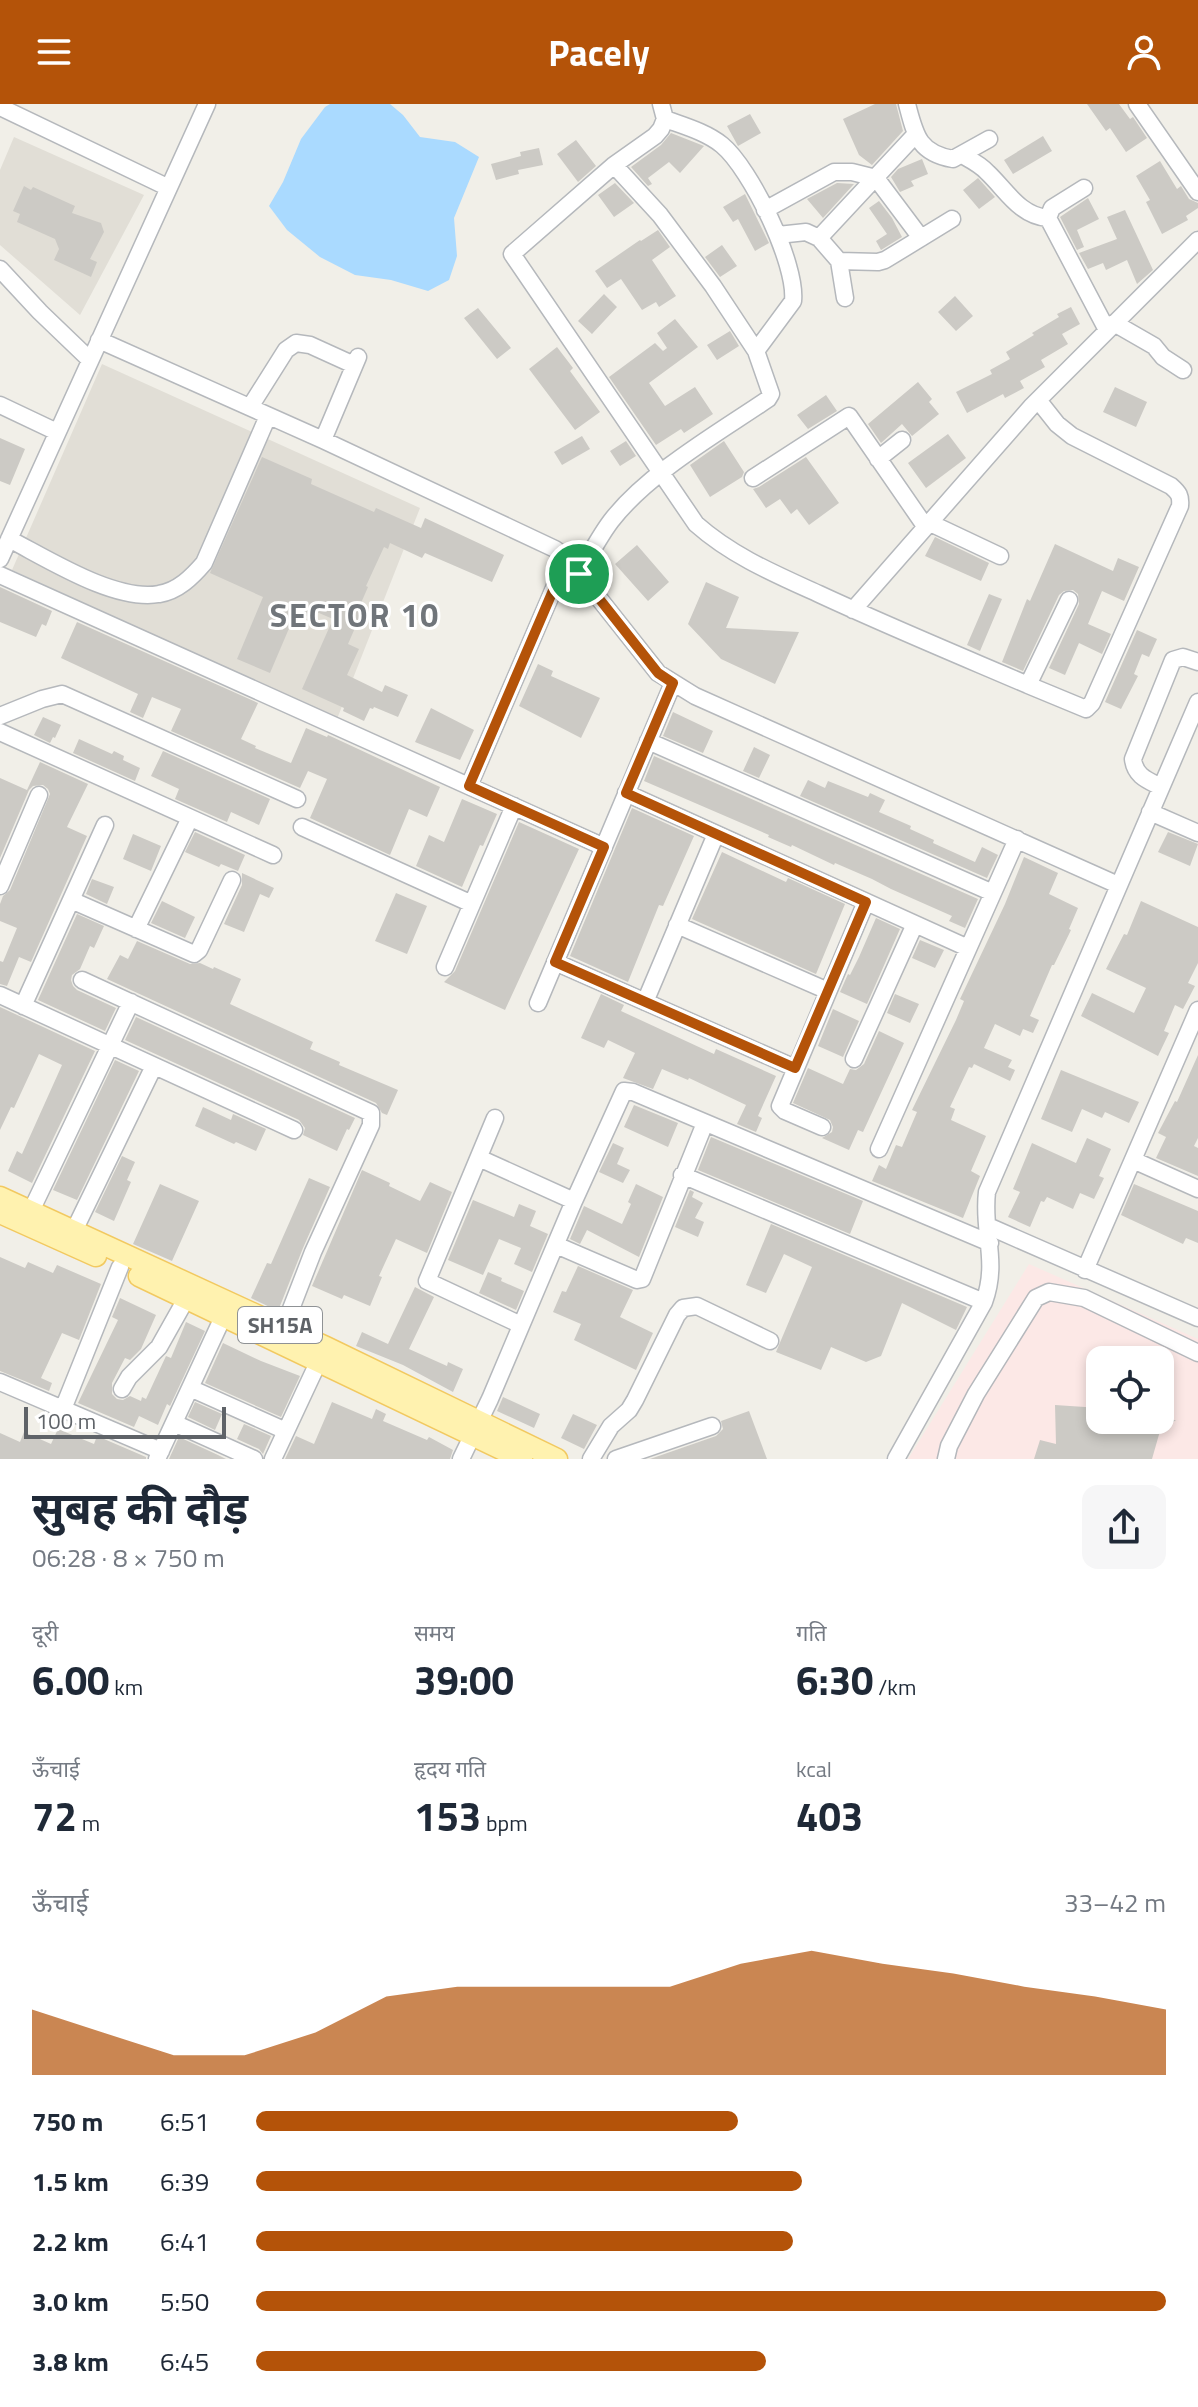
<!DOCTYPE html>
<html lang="hi">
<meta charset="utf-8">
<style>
:root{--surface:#fff;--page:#f6f6f7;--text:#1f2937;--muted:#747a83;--accent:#b45309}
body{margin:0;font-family:"Titillium Web","Noto Sans Devanagari",sans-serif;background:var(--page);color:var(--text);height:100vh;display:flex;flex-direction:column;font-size:30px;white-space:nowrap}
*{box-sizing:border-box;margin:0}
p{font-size:26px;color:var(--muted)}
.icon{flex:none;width:44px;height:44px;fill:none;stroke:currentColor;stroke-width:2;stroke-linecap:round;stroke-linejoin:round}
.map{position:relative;height:1355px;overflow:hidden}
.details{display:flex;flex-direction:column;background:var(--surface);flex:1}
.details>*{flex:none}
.fabs{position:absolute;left:1086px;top:1242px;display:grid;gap:16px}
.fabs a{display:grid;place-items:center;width:88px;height:88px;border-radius:16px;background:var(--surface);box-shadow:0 4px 12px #0003;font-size:40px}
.scale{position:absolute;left:24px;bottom:20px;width:202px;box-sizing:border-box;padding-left:8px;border:4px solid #5f6368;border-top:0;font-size:22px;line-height:28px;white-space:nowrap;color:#5f6368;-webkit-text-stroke:6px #fff;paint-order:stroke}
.pin{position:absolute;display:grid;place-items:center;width:68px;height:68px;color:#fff;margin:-34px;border:4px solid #fff;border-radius:50%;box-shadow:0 2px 8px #0007}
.round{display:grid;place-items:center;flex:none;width:84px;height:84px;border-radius:16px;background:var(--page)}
.head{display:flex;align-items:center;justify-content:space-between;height:136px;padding:0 32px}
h1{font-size:44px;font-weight:700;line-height:60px}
.metrics{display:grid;grid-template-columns:repeat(3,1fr);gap:12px;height:136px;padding:8px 32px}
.metrics div{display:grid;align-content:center}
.metrics b{font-size:40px;font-weight:700}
.metrics small{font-size:22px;font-weight:400}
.metrics p{font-size:22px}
.chart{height:224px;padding:16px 32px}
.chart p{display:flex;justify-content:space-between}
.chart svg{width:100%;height:144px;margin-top:8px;fill:var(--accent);opacity:.7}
ul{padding:0 32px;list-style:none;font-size:26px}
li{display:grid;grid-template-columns:128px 96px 1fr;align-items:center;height:60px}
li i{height:20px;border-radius:10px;background:var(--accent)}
header{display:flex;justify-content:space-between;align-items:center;height:104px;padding:0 32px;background:var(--accent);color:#fff;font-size:36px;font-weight:700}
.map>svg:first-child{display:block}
.education{fill:#e1ded6}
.medical{fill:#fce8e6;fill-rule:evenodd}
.water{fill:#aadaff}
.building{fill:#cccac5}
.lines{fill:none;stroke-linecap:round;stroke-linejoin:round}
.minor-casing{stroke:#b5b8bc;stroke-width:19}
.major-casing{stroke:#f2c960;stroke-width:23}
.minor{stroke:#fff;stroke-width:16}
.major{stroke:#fff2af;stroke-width:20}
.route-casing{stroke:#fff;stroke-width:16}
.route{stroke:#b45309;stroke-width:10}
.labels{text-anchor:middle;stroke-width:6;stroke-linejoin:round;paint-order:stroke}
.shield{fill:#fff;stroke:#8f9295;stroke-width:2}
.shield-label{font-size:22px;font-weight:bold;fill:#5f6368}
.district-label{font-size:32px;font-weight:bold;letter-spacing:2px;fill:#70757a;stroke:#fff}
</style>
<header><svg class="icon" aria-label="menu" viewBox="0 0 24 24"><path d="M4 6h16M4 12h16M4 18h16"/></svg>Pacely<svg class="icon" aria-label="person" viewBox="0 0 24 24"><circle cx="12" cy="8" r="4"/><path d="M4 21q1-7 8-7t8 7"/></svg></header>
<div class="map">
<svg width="1198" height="1355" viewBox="0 0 1198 1355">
<rect width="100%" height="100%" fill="#f1efe8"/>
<!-- education -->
<path class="education" d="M14 33 144 91 80 211 0 141V66Z
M102 260 420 404 337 615 12 466Z"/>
<!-- medical -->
<path class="medical" d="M1029 1160 1198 1235V1355H908ZM1100 1256H1160V1316H1100Z"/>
<!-- water -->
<path class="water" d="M330 0H390L403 11 420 33 455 38 479 53 454 114 457 152 449 176 428 187 391 176 355 171 320 153 287 126 269 102 283 78 301 35 325 3Z"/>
<!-- building -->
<path class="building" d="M875 0H896L903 27 872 61 859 51 843 15Z
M1087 0H1119L1130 15 1133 13 1147 34 1126 48 1110 24 1106 27Z
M750 10 761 29 738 42 727 22Z
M671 29 704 42 680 69 669 58 648 74 652 80 648 82 631 63 661 41Z
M1043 32 1052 47 1013 70 1004 56Z
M576 36 596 62 578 78 557 50Z
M539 44 543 61 518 66 519 70 496 76 491 60 521 52 520 48Z
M922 55 928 70 911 77 914 82 900 88 891 73 898 65Z
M1160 57 1177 85 1181 82 1189 95 1198 99V104L1186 112 1188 116 1162 130 1146 98 1150 96 1136 72Z
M978 74 995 93 979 105 963 86Z
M615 79 634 99 614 113 598 91Z
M837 79 854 80 823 114 807 95Z
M24 82 31 86 33 83 75 102 72 109 101 119 104 128 90 155 97 158 91 173 54 156 59 145 55 135 17 118 20 110 13 107Z
M745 90 769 139 755 147 738 115 733 118 723 103Z
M1088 94 1099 115 1077 126 1084 143 1077 146 1060 113Z
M879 97 892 114 902 133 881 146 876 137 887 130 869 104Z
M1125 106 1153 166 1137 180 1127 156 1106 166 1103 159 1088 165 1079 149 1117 135 1107 113Z
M658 126 670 143 652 156 676 192 659 203 656 198 642 206 621 175 607 184 595 167 640 136 641 137Z
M722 141 737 162 720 173 705 153Z
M604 190 617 203 592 230 578 217Z
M955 192 973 212 956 227 938 208Z
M1071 203 1080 220 1062 230 1068 240 1041 256 1045 263 1020 277 1024 284 1005 294 1003 290 967 309 956 288 992 270 990 266 1010 255 1006 248 1034 231 1032 229 1059 213 1057 210Z
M478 204 511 244 497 255 464 214Z
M675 215 698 243 649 279 665 302 695 283 713 310 684 329 681 325 656 341 609 273 655 239 663 247 667 244 657 229Z
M730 227 739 242 717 256 707 241Z
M557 243 573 264 570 267 600 308 575 326 529 265Z
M918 278 932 295 929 298 939 310 912 332 902 320 881 339 868 320Z
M1115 283 1147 298 1136 323 1103 308Z
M826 291 837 307 808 325 797 311Z
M948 330 966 354 926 384 908 359Z
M582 332 590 345 562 361 554 348Z
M0 334 25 345 10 381 0 377Z
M626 337 636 352 620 362 610 347Z
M724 337 744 368 742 373 710 393 690 361Z
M262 353 312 375 311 380 374 408 376 404 421 424 425 414 504 451 492 478 425 449 422 454 390 439 388 445 384 443 366 482 368 483 361 499 365 501 348 540 359 545 347 571 382 588 385 581 408 591 398 613 374 603 373 605 370 604 364 617 343 607 344 604 302 585 333 515 312 506 309 513 296 508 270 569 237 555 263 493 210 469Z
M806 353 839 399 809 421 797 405 791 410 780 395 766 404 753 385 759 383Z
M935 433 989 459 981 477 925 452Z
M1055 440 1113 467 1118 454 1139 463 1124 497 1102 487 1088 520 1111 530 1102 550 1079 539 1065 571 1049 564 1079 500 1078 490 1073 486 1064 487 1059 491 1023 567 1002 558 1027 495 1030 497Z
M637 441 669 478 648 497 615 460Z
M706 478 739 493 726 524 799 528 775 580 721 555 688 520Z
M0 483 52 507 46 522 42 520 36 533 0 518Z
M989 490 1002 495 980 547 967 541Z
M77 518 258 599 241 635 256 642 255 644 291 659 306 624 327 633 328 631 440 683 427 713 409 705 390 751 310 714 327 675 308 667 300 684 171 627 181 605 152 593 143 614 130 608 138 590 61 554Z
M1137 526 1157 535 1149 553 1142 550 1134 570 1138 572 1121 605 1105 598Z
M538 560 553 567 551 572 600 594 581 634 519 602Z
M431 604 474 626 460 656 415 638Z
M673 608 713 627 703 649 663 632Z
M43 613 61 621 55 634 53 633 50 639 34 631Z
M79 635 112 650 114 647 124 652 123 656 140 664 135 677 73 649Z
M754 643 770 651 759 674 743 667Z
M163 647 270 695 259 721 231 708 227 718 175 695 179 685 151 672Z
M654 652 978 795 965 824 949 817 952 812 891 785 872 775 835 759 834 761 792 741 791 743 768 733 769 731 644 677Z
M40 658 88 680 67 723 87 732 31 858 19 853 7 882 0 880V857L3 858 17 824 0 817V800L3 792 10 786 50 690 48 685 43 681 33 682 29 686 0 754V674L27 686Z
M808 676 825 684 828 677 868 693 870 689 885 696 879 708 911 722 910 725 934 736 933 739 975 758 982 743 998 751 987 774 800 692Z
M462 695 497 710 483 742 480 741 462 783 416 762 429 731 444 738Z
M632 704 694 732 663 802 659 801 628 878 570 852Z
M519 718 579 745 505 906 444 878 455 867Z
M195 728 245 751 238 767 221 760 219 763 185 748Z
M1168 728 1198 740 1190 762 1158 748Z
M133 730 161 742 151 767 123 755Z
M722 748 786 778 788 774 845 800 816 870 692 815Z
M1024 753 1058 769 1049 790 1078 804 1069 825 1071 826 1054 861H1052L1030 912 1039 916 1033 929 1023 925 1020 932 995 920 984 944 1012 956 1008 963 1015 966 1010 977 974 960 972 964 969 963 950 1003 955 1005 951 1016 986 1032 971 1067 980 1072 963 1114 872 1077 879 1061 886 1065 896 1041 902 1043 917 1008 912 1006 956 916 964 897 960 895 1005 800Z
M242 769 274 784 269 794 260 790 244 828 224 820 242 781Z
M92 775 114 783 107 800 86 790Z
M396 789 427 802 407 850 375 837Z
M162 797 195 813 185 834 151 819Z
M1141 797 1198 823V859L1188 879 1195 882 1183 905 1175 901 1164 927 1169 929 1158 952 1081 912 1092 889 1134 909 1146 884 1106 865 1124 830 1127 831Z
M77 810 104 822 94 844 90 842 80 865 72 871 71 876 73 882 77 886 116 904 105 927 38 896Z
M876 814 900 825 867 900 840 888 848 870 850 871 859 853Z
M920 836 944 846 935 864 912 854Z
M137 837 190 860 200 859 213 865 214 863 241 875 230 900 313 938 310 945 340 958 339 961 398 986 387 1011 382 1009 376 999 107 875 120 851 128 855Z
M601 890 624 901 621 907 714 950 716 945 776 972 758 1012 762 1014 756 1028 737 1020 746 1001 689 974 688 976 662 965 653 985 623 974 635 949 608 936 604 944 581 934Z
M895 890 919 900 910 919 887 909Z
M0 903 95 947 32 1079 8 1067 17 1047 22 1050 62 961 39 950 14 1004 11 1003 0 1026Z
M833 905 859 917 843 953 818 942Z
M136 913 355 1014 349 1026 347 1025 337 1047 303 1031 305 1024 299 1016 125 936Z
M879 927 904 939 863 1028 858 1026 849 1046 822 1034 832 1028 833 1023 830 1016 793 999 808 964 843 980 850 965 856 966 864 960Z
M1198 951V1034L1194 1042 1198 1044V1072L1156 1054 1166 1033 1158 1029 1175 997 1177 998Z
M115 956 139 967 77 1096 53 1086Z
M1061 966 1139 998 1129 1019 1105 1008 1102 1014 1082 1005 1072 1028 1041 1015Z
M634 1001 678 1019 668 1043 624 1023Z
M203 1003 231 1016 233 1010 266 1025 256 1047 236 1038 234 1040 195 1022Z
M711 1033 863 1097 850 1130 698 1066Z
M1087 1034 1111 1045 1099 1072 1104 1074 1094 1095 1080 1089 1073 1105 1047 1093 1044 1098 1041 1097 1030 1123 1008 1113 1020 1088 1013 1085 1032 1039 1076 1059Z
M613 1039 624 1044 617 1060 630 1066 623 1079 599 1068Z
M122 1052 135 1058 127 1076 131 1078 114 1117 95 1108Z
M362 1066 390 1079 389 1082 420 1097 430 1078 452 1088 427 1149 396 1135 379 1172 382 1173 370 1202 344 1191 342 1195 312 1182Z
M309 1074 330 1083 303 1144 278 1207 251 1194 267 1159 271 1160Z
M160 1080 199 1097 172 1157 133 1140Z
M636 1080 663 1093 639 1153 587 1126 580 1140 570 1135 584 1102 622 1120 631 1100 628 1098Z
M1134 1080 1198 1107V1139L1186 1134 1183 1140 1121 1111Z
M690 1086 694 1088 692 1093 703 1099 695 1114 704 1118 698 1133 675 1123Z
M473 1096 514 1113 519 1100 536 1107 530 1122 548 1130 532 1168 514 1160 521 1144 499 1135 483 1171 448 1156Z
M771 1120 967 1203 956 1226 902 1199 881 1252 866 1258 831 1243 821 1266 776 1248 812 1163 784 1150 766 1189 746 1181Z
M0 1153 25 1164 28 1158 53 1169 57 1161 101 1180 79 1236 62 1229 41 1274 52 1279 49 1287 0 1267Z
M578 1162 633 1186 620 1213 653 1229 636 1266 574 1236 581 1220 553 1208 562 1187 566 1188Z
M488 1168 502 1174 501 1177 524 1187 516 1206 479 1189Z
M415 1183 434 1193 409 1245 447 1262 448 1258 463 1265 453 1288 403 1261 356 1242 362 1228 388 1240Z
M120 1194 156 1211 141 1245 130 1256 125 1254 112 1279V1290L117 1295 123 1296 130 1292 141 1297 142 1293 146 1295 166 1252 171 1254 186 1218 205 1227 170 1302 167 1300 158 1321 139 1312 134 1323 78 1299 118 1216 112 1213Z
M223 1239 261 1257 300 1272 281 1313 205 1279Z
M503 1293 540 1310 534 1324 497 1307Z
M1160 1295 1170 1307 1171 1316H1176L1160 1327 1152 1355H1034L1040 1336 1056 1340 1055 1301 1100 1304V1316H1160Z
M195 1298 222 1310 215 1326 188 1313Z
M332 1298 372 1315 376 1305 386 1310 383 1317 427 1336 429 1333 453 1346 450 1355H285L296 1332 314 1340Z
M749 1307 767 1355H650L716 1332 723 1325 721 1317Z
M573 1310 597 1321 584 1345 561 1334Z
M244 1320 271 1332 263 1350 259 1345 237 1335Z
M58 1325 94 1340 97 1332 146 1353V1355H0V1329L20 1338 24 1328 51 1340Z
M179 1333 218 1351 226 1355H169Z"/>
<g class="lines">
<defs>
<path id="minor" d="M661 0 665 15 661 25 655 32 614 61 512 150 696 420C732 452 775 470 819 490 888 522 958 551 1028 581
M907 0C915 30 918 49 953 55L989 35
M1137 0 1198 88
M0 3 167 83
M962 51C971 56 981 61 988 69 1006 86 1020 112 1048 114
M614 61 660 111 713 182 756 247
M1084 84 1052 104 1048 114 1107 226
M765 106 834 68H852L876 74 921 134
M778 131 806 128 819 134 839 157 845 194
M819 134 915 31
M839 157 878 158 885 156 952 115
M0 165 40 208 90 256
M1114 219 1154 242 1163 253 1183 266
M99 236 323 336 555 445 567 454 658 569 695 592 1118 781
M1038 296 1057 320 1072 332 1171 382C1179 389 1181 392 1180 402L1092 599 1086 605 1028 581 1069 496
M0 301 57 328
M250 303 286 246 296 239 310 241 354 261
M323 336 358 253
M878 355 902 336
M753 374 849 312 925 422
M928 418 1000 452
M9 435C48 455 115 498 159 490 178 487 192 473 204 459L268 312
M0 455 207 0
M579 470C589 452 599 433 611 417 648 369 718 329 768 295L771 290 756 247 793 197C797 160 751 65 722 41 706 28 684 22 665 15
M0 471 604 743
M853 506 1031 303 1198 136
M0 612 42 595 62 590 297 695
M0 628 273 751
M648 637 993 789
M469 682 567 454
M1161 683C1147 676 1135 672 1133 655L1173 556 1183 553 1198 558
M626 689 968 844
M1150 708 1198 729
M302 723 472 800
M0 782 39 691
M71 796 194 850 199 846 232 776
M677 821 828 887
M136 825 190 714
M555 858 795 964
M445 863 514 702
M82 876 371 1009V1021L313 1148 284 1223
M0 891 294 1026
M645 898 716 730
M538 899 673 579
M23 902 105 721
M854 955 915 820
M495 1014 427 1177 521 1221
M822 1023 785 1007 780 1002 866 798
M879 1045 1017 735
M479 1054 574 1097
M1133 1056 1198 1085
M682 1071 984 1198
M31 1107 131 898
M988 1122 1198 1214
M70 1135 154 962
M556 1141 637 1176 642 1175 705 1019
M1085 1166 1198 906
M0 1278 161 1347
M190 1284 286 1327
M122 1285 129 1273 159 1243 186 1195
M63 1305 120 1163
M174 1319 254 1355
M157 1355 223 1213
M273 1355 323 1248
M461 1355 490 1295 574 1097 624 987 633 988 990 1139
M591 1355 611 1322 629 1306 635 1296 677 1211 683 1204 697 1202 770 1237
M616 1355 712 1322
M896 1355 984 1198C999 1157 982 1128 987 1088L1198 598
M946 1355 949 1342 976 1290 1036 1194 1049 1188 1084 1194 1198 1249"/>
<path id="major" d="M0 1093 326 1243 557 1355
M0 1109 96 1152
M139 1172 522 1355"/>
</defs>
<!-- minor casing -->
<use href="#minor" class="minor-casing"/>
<!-- major casing -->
<use href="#major" class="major-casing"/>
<!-- minor -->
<use href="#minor" class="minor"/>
<!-- major -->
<use href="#major" class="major"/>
</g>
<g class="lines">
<defs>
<path id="route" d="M567 454 658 569 673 579 626 689 866 798 795 964 555 858 604 743 469 682Z"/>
</defs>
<!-- route casing -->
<use href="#route" class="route-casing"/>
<!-- route -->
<use href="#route" class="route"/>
</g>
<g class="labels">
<!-- shield labels -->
<rect class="shield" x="238" y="1203" width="84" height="36" rx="6"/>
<g class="shield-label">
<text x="280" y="1229">SH15A</text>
</g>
<!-- district labels -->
<g class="district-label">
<text x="355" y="523">SECTOR 10</text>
</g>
</g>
</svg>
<div class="fabs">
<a><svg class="icon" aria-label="locate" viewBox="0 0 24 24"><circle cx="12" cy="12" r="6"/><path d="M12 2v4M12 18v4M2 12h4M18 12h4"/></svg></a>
</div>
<div class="scale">100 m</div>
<div class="pin" style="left:579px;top:470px;background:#1e9e55"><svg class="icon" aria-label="arrive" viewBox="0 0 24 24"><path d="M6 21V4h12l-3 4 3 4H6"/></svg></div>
</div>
<section class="details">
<div class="head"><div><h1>सुबह की दौड़</h1><p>06:28 · 8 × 750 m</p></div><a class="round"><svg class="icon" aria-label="share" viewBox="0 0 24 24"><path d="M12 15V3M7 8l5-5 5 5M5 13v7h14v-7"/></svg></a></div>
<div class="metrics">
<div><p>दूरी</p><b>6.00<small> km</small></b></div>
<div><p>समय</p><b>39:00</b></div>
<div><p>गति</p><b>6:30<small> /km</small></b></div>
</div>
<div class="metrics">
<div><p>ऊँचाई</p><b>72<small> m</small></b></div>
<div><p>हृदय गति</p><b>153<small> bpm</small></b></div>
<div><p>kcal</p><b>403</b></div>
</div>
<div class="chart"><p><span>ऊँचाई</span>33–42 m</p>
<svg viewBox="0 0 160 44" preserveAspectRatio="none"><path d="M0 44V24L10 31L20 38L30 38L40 31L50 20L60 17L70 17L80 17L90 17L100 10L110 6L120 10L130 13L140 17L150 20L160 24V44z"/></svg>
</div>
<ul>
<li><b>750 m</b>6:51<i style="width:53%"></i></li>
<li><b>1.5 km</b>6:39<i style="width:60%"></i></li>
<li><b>2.2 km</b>6:41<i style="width:59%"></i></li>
<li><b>3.0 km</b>5:50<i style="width:100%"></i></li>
<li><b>3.8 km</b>6:45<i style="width:56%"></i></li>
</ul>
</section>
